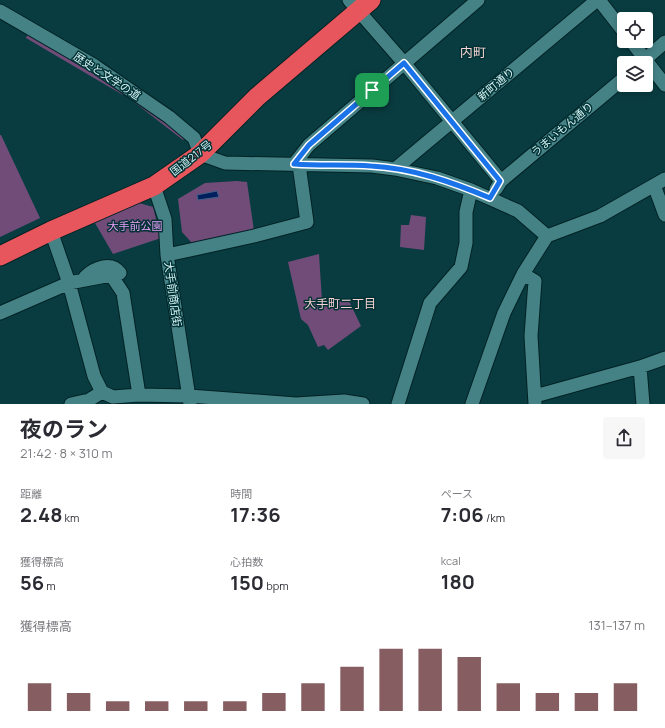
<!DOCTYPE html>
<html lang="ja">
<meta charset="utf-8">
<style>
:root{--surface:#fff;--page:#f7f7f7;--text:#2b2b33;--muted:#7c7c81;--accent:#865d61}
body{margin:0;font-family:Manrope,"Noto Sans JP",sans-serif;background:var(--page);color:var(--text);height:100vh;display:flex;flex-direction:column;font-size:15px;white-space:nowrap}
*{box-sizing:border-box;margin:0}
p{font-size:13px;color:var(--muted)}
.icon{flex:none;width:22px;height:22px;fill:none;stroke:currentColor;stroke-width:2;stroke-linecap:round;stroke-linejoin:round}
.map{position:relative;height:404px;overflow:hidden}
.sheet{display:flex;flex-direction:column;background:var(--surface);flex:1}
.sheet>*{flex:none}
.buttons{position:absolute;left:617px;top:12px;display:grid;gap:8px}
.buttons a{display:grid;place-items:center;width:36px;height:36px;border-radius:4px;background:var(--surface);box-shadow:0 2px 6px #0003;font-size:20px}
.pin{position:absolute;display:grid;place-items:center;width:34px;height:34px;color:#fff;margin:-17px;border-radius:8px;box-shadow:0 2px 6px #0006}
.round{display:grid;place-items:center;flex:none;width:42px;height:42px;border-radius:4px;background:var(--page)}
.overview{display:flex;align-items:center;justify-content:space-between;height:68px;padding:0 20px}
h1{font-size:22px;font-weight:700;line-height:30px}
.stats{display:grid;grid-template-columns:repeat(3,1fr);gap:6px;height:68px;padding:4px 20px}
.stats div{display:grid;align-content:center}
.stats b{font-size:20px;font-weight:700}
.stats small{font-size:11px;font-weight:400}
.stats p{font-size:11px}
.chart{height:112px;padding:8px 20px}
.chart p{display:flex;justify-content:space-between}
.chart svg{width:100%;height:72px;margin-top:4px;stroke:var(--accent);stroke-width:6}
.map>svg:first-child{display:block}
.green{fill:#724c79}
.water{fill:#001f5c;stroke:#405f8a}
.lines{fill:none;stroke-linecap:round;stroke-linejoin:round}
.minor-casing{stroke:#002224;stroke-width:15}
.highway-casing{stroke:#002224;stroke-width:21}
.minor{stroke:#458286;stroke-width:13}
.highway{stroke:#e7565c;stroke-width:19}
.route-casing{stroke:#fff;stroke-width:8}
.route{stroke:#1a73e8;stroke-width:5}
.labels{text-anchor:middle;stroke-width:3;stroke-linejoin:round;paint-order:stroke}
.street-label{font-size:11px;fill:#d5f4f6;stroke:#003235}
.park-label{font-size:11px;fill:#e99df6;stroke:#003235}
.neighbourhood-label{font-size:12px;fill:#f6d2d1;stroke:#003235}
.quarter-label{font-size:13px;fill:#f6d2d1;stroke:#003235}
</style>
<div class="map">
<svg width="665" height="404" viewBox="0 0 665 404">
<rect width="100%" height="100%" fill="#093c40"/>
<!-- green -->
<path class="green" d="M28 33 125 91 123 95 26 38Z
M137 98 186 136 183 140 134 102Z
M0 135H1L40 218 0 237Z
M237 181 247 182 254 231 192 243 182 232 178 199 205 183Z
M139 203 153 207 161 238 113 254 95 223Z
M411 215 426 217 424 250 400 247 401 225H409Z
M319 254 322 301H349L361 326 328 350 324 345 318 347 308 325 301 319 288 262Z"/>
<!-- water -->
<path class="water" d="M217 191 219 197 198 200 197 195Z"/>
<g class="lines">
<defs>
<path id="minor" d="M349 0 404 63 501 181
M599 0 624 32
M0 11 95 66 169 117 194 138 200 154 225 163 372 166 395 169 437 178 471 190 518 211 547 236 600 216 665 179
M631 41 665 85
M641 63 665 42
M294 164 309 145 478 0
M395 169 597 0
M654 185 665 215
M154 186 165 219 167 255 190 404
M496 189 501 181 624 78
M51 231 69 283 94 376 102 392 113 397 139 395 189 396 296 404 344 401 363 404
M167 255 254 236 307 222 299 165
M523 274 535 281 531 336 535 404
M85 277C94 268 111 261 120 273
M0 313 69 283 111 275 123 293 139 395
M640 367 643 404
M535 396 640 367 665 358
M71 404 89 400 102 392
M398 404 430 303 461 267 466 243V212L471 190
M472 404 504 313 523 274 547 236"/>
<path id="highway" d="M0 256 51 231 154 186 200 154 257 97 371 0"/>
</defs>
<!-- minor casing -->
<use href="#minor" class="minor-casing"/>
<!-- highway casing -->
<use href="#highway" class="highway-casing"/>
<!-- minor -->
<use href="#minor" class="minor"/>
<!-- highway -->
<use href="#highway" class="highway"/>
</g>
<g class="lines">
<defs>
<path id="route" d="M404 63 500 181 490 198C452 182 412 168 371 166 345 164 320 166 294 164L309 145Z"/>
</defs>
<!-- route casing -->
<use href="#route" class="route-casing"/>
<!-- route -->
<use href="#route" class="route"/>
</g>
<g class="labels">
<!-- street labels -->
<g class="street-label">
<text transform="translate(107 76) rotate(33)" y="4">歴史と文学の道</text>
<text transform="translate(496 84) rotate(-40)" y="4">新町通り</text>
<text transform="translate(562 129) rotate(-40)" y="4">うまいもん通り</text>
<text transform="translate(191 158) rotate(-38)" y="4">国道217号</text>
<text transform="translate(173 294) rotate(82)" y="4">大手前商店街</text>
</g>
<!-- park labels -->
<g class="park-label">
<text x="135" y="230">大手前公園</text>
</g>
<!-- neighbourhood labels -->
<g class="neighbourhood-label">
<text x="340" y="308">大手町二丁目</text>
</g>
<!-- quarter labels -->
<g class="quarter-label">
<text x="473" y="57">内町</text>
</g>
</g>
</svg>
<div class="buttons">
<a><svg class="icon" aria-label="locate" viewBox="0 0 24 24"><circle cx="12" cy="12" r="6"/><path d="M12 2v4M12 18v4M2 12h4M18 12h4"/></svg></a>
<a><svg class="icon" aria-label="layers" viewBox="0 0 24 24"><path d="M12 4l9 5-9 5-9-5zM3 14l9 5 9-5"/></svg></a>
</div>
<div class="pin" style="left:372px;top:90px;background:#1e9e55"><svg class="icon" aria-label="arrive" viewBox="0 0 24 24"><path d="M6 21V4h12l-3 4 3 4H6"/></svg></div>
</div>
<section class="sheet">
<div class="overview"><div><h1>夜のラン</h1><p>21:42 · 8 × 310 m</p></div><a class="round"><svg class="icon" aria-label="share" viewBox="0 0 24 24"><path d="M12 15V3M7 8l5-5 5 5M5 13v7h14v-7"/></svg></a></div>
<div class="stats">
<div><p>距離</p><b>2.48<small> km</small></b></div>
<div><p>時間</p><b>17:36</b></div>
<div><p>ペース</p><b>7:06<small> /km</small></b></div>
</div>
<div class="stats">
<div><p>獲得標高</p><b>56<small> m</small></b></div>
<div><p>心拍数</p><b>150<small> bpm</small></b></div>
<div><p>kcal</p><b>180</b></div>
</div>
<div class="chart"><p><span>獲得標高</span>131–137 m</p>
<svg viewBox="0 0 160 44" preserveAspectRatio="none"><path d="M5 44V27M15 44V33M25 44V38M35 44V38M45 44V38M55 44V38M65 44V33M75 44V27M85 44V17M95 44V6M105 44V6M115 44V11M125 44V27M135 44V33M145 44V33M155 44V27"/></svg>
</div>
</section>
